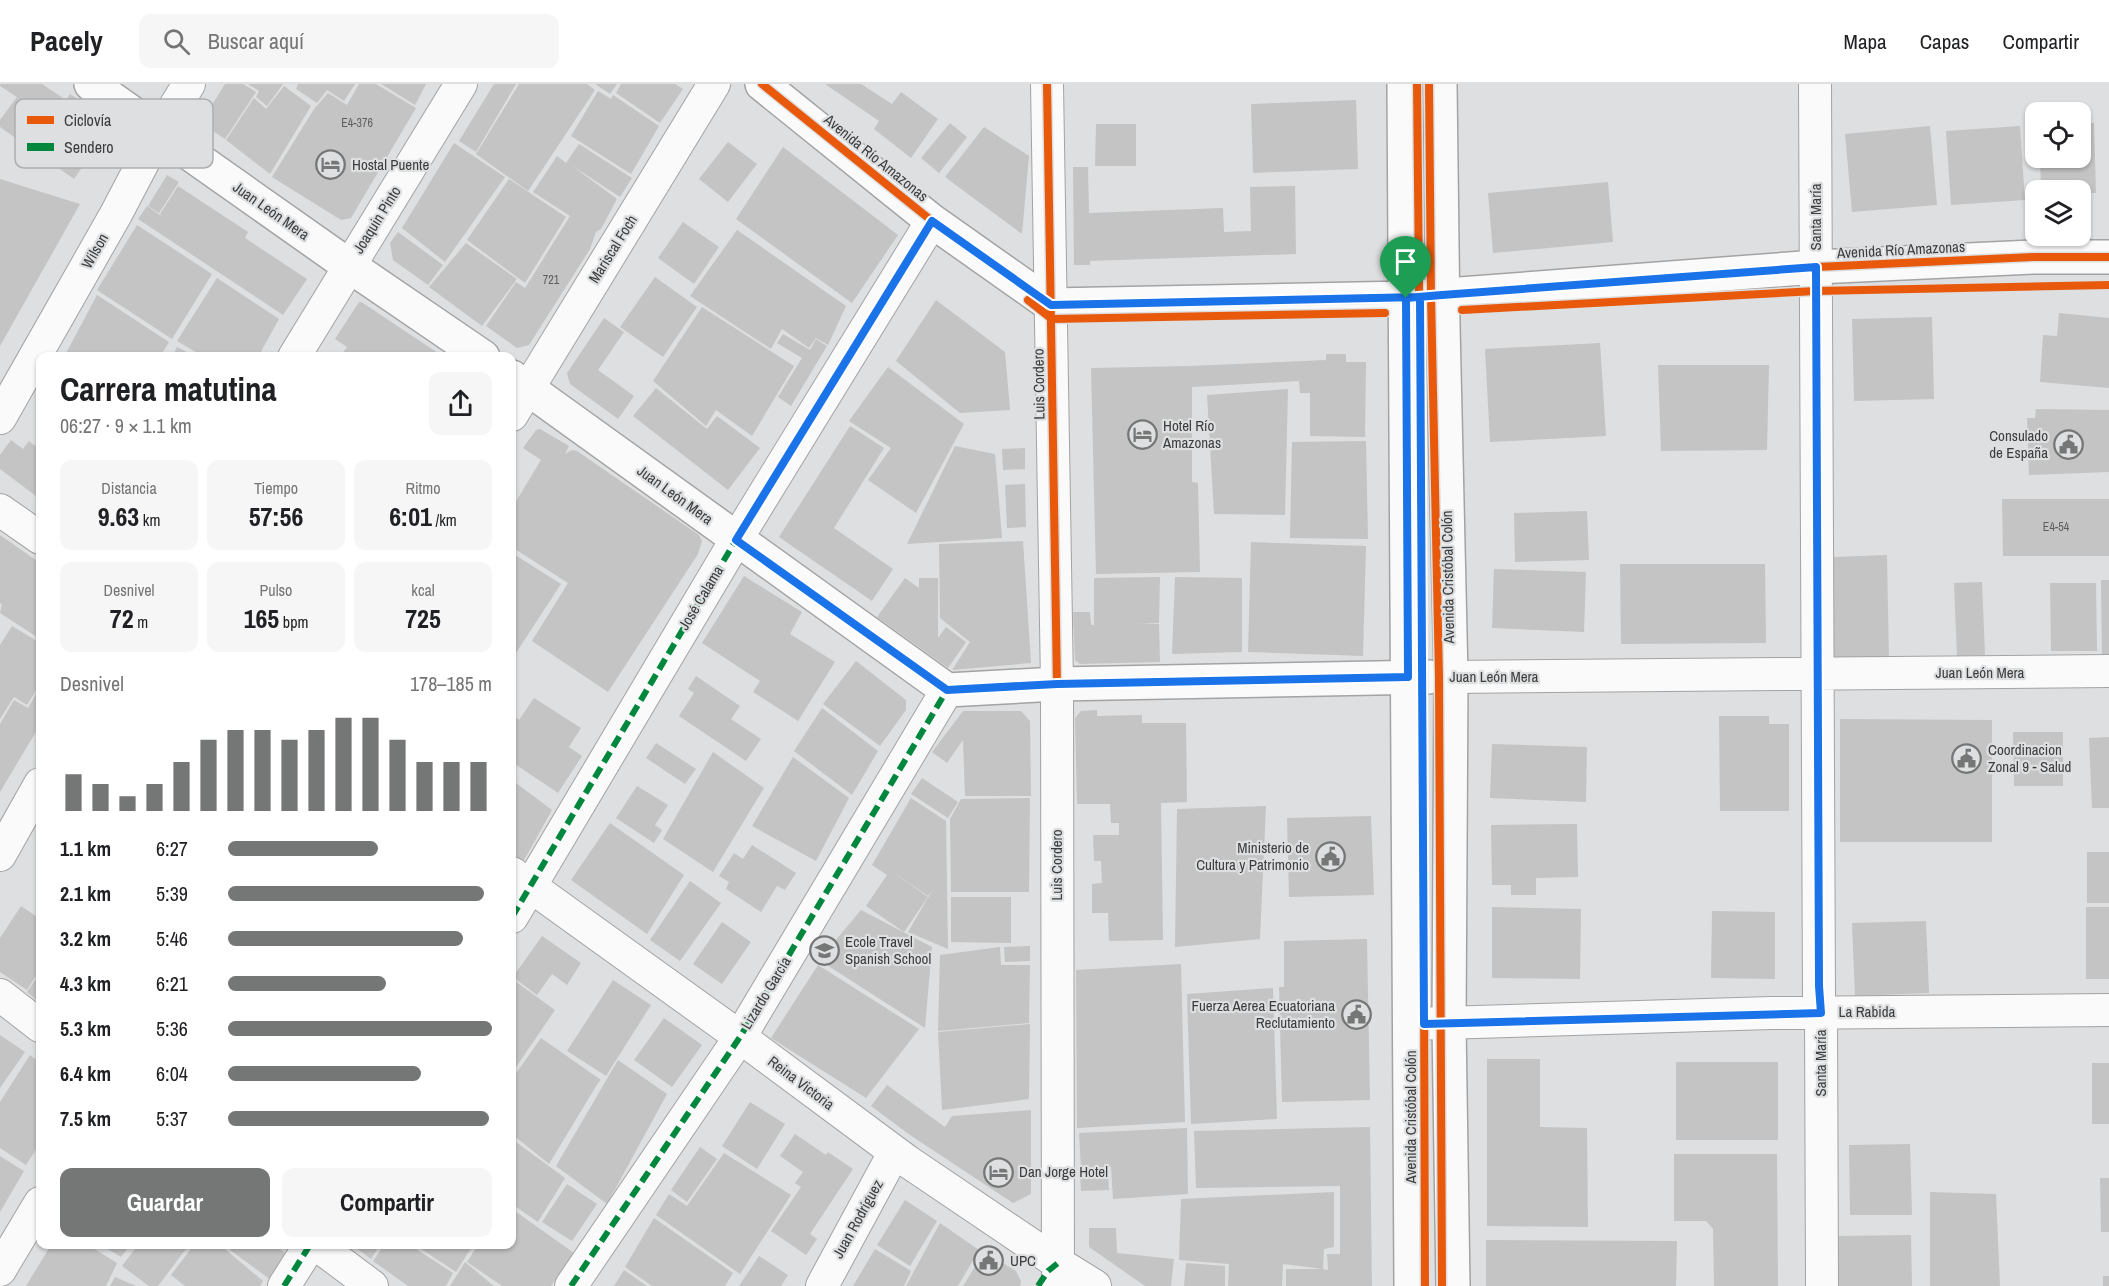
<!DOCTYPE html>
<html lang="es">
<meta charset="utf-8">
<style>
:root{--surface:#fff;--page:#f6f6f6;--text:#202124;--muted:#757577;--line:#e0e0e0;--accent:#757676}
body{margin:0;font-family:"Archivo Narrow",sans-serif;background:var(--page);color:var(--text);height:100vh;display:flex;flex-direction:column;font-size:22px;white-space:nowrap}
*{box-sizing:border-box;margin:0}
p{font-size:20px;color:var(--muted)}
.icon{flex:none;width:33px;height:33px;fill:none;stroke:currentColor;stroke-width:2;stroke-linecap:round;stroke-linejoin:round}
.map{position:relative;flex:1;overflow:hidden}
.panel{position:absolute;left:36px;top:268px;width:480px;height:897px;display:flex;flex-direction:column;background:var(--surface);border-radius:12px;box-shadow:0 2px 4px #0004}
.panel>*{flex:none}
.fabs{position:absolute;left:2025px;top:18px;display:grid;gap:12px}
.fabs a{display:grid;place-items:center;width:66px;height:66px;border-radius:12px;background:var(--surface);box-shadow:0 2px 4px #0004;font-size:30px}
.pin{position:absolute;display:grid;place-items:center;width:51px;height:51px;color:#fff;margin:-62px -26px;border-radius:50% 50% 50% 0;rotate:-45deg;box-shadow:0 0 6px #0007}
.pin .icon{rotate:45deg}
.round{display:grid;place-items:center;flex:none;width:63px;height:63px;border-radius:12px;background:var(--page)}
.head{display:flex;align-items:center;justify-content:space-between;height:102px;padding:0 24px}
h1{font-size:33px;font-weight:800;line-height:45px}
.figures{display:grid;grid-template-columns:repeat(3,1fr);gap:9px;height:102px;padding:6px 24px}
.figures div{display:grid;align-content:center;border-radius:12px;background:var(--page);text-align:center}
.figures b{font-size:26px;font-weight:800}
.figures small{font-size:16px;font-weight:400}
.figures p{font-size:16px}
.chart{height:168px;padding:12px 24px}
.chart p{display:flex;justify-content:space-between}
.chart svg{width:100%;height:108px;margin-top:6px;stroke:var(--accent);stroke-width:6}
.cta{display:flex;gap:12px;margin-top:auto;padding:12px 24px}
.cta a{flex:1;height:69px;border-radius:12px;background:var(--accent);color:#fff;font-size:24px;font-weight:800;line-height:69px;text-align:center}
.cta a+a{background:var(--page);color:var(--text)}
ul{padding:0 24px;list-style:none;font-size:20px}
li{display:grid;grid-template-columns:96px 72px 1fr;align-items:center;height:45px}
li i{height:15px;border-radius:8px;background:var(--accent)}
header{display:flex;align-items:center;gap:36px;box-sizing:border-box;height:84px;padding:0 30px;background:var(--surface);border-bottom:2px solid var(--line)}
header strong{font-size:28px}
nav{display:flex;gap:33px;margin-inline-start:auto;font-size:21px}
.search{width:420px;height:54px;background:var(--page);display:flex;align-items:center;gap:15px;box-sizing:border-box;padding:0 21px;border-radius:12px;color:var(--muted);font-size:22px}
.map>svg:first-child{display:block}
.building{fill:#c3c4c3}
.lines{fill:none;stroke-linecap:round;stroke-linejoin:round}
.street-casing{stroke:#a3a3a4;stroke-width:34}
.secondary-casing{stroke:#a3a3a4;stroke-width:36}
.street{stroke:#fafafa;stroke-width:32}
.secondary{stroke:#fafafa;stroke-width:33}
.quiet{stroke:#00873e;stroke-width:6;stroke-dasharray:12 6;stroke-linecap:butt}
.cycleway-casing{stroke:#dddfe1;stroke-width:11}
.cycleway{stroke:#e8590c;stroke-width:8}
.route-casing{stroke:#fff;stroke-width:12}
.route{stroke:#1a73e8;stroke-width:8}
.labels{text-anchor:middle;stroke-width:4.5;stroke-linejoin:round;paint-order:stroke}
.number-label{font-size:12px;fill:#5e5f5e}
.street-label{font-size:15px;fill:#3c3d3d;stroke:#dddfe1}
.poi-label{font-size:15px;fill:#3c3d3d;stroke:#dddfe1;text-anchor:start}
.key{fill:#dddfe1;stroke:#adaeb0;stroke-width:1.5}
.key-label{font-size:16px;fill:#3c3d3d}
</style>
<header>
<strong>Pacely</strong>
<div class="search"><svg class="icon" aria-label="search" viewBox="0 0 24 24"><circle cx="10" cy="10" r="6"/><path d="M15 15l6 6"/></svg>Buscar aquí</div>
<nav><a>Mapa</a><a>Capas</a><a>Compartir</a></nav>
</header>
<div class="map">
<svg width="2109" height="1202" viewBox="0 0 2109 1202">
<rect width="100%" height="100%" fill="#dedfe0"/>
<!-- building -->
<path class="building" d="M0 0H42L66 16 70 10 88 22 83 28 108 46 74 95 0 43V36L17 13 0 2Z
M225 0H243L256 8 225 55 207 43 204 34Z
M248 0H283L267 22 256 13 259 7Z
M298 0H355L344 17 327 6 317 19 296 5Z
M359 0H376L416 24 351 134 341 136 272 93 314 25 328 9 347 21Z
M381 0H426L415 21Z
M494 0H516L476 68 459 57Z
M519 0H587L595 6 528 107 476 70Z
M595 0H617L610 10Z
M621 0H675L683 5 660 39 616 9Z
M825 0H861L892 20 901 8 938 35 911 74 874 45 879 37Z
M284 2 311 22 270 90 226 56 254 14 266 25Z
M598 7 611 15 613 11 659 42 631 90 571 52Z
M1356 16 1358 85 1253 89 1251 20Z
M950 39 967 53 939 89 921 74Z
M2094 39 2096 109H2080V106H2041L2040 74H2080L2082 40Z
M1096 40H1136V82H1095Z
M1930 42 1937 121 1852 128 1845 50Z
M2020 42 2025 116 1951 121 1946 47Z
M984 43 1029 72 1022 150 945 93Z
M728 58 757 80 728 118 699 95Z
M454 59 505 93 445 178 402 144Z
M579 60 632 94 620 113 571 81 617 115 601 145 596 148 590 165 529 261 517 264 486 242 516 198 525 204 570 132 533 108 557 72 566 79Z
M783 63 898 151 852 219 736 135Z
M1073 83H1088L1089 129 1223 124 1224 148 1251 147 1250 103 1295 102 1296 170 1090 177V181H1074Z
M167 91 179 98 159 129 148 122Z
M0 95 80 120 0 262Z
M509 95 566 133 525 199 467 156Z
M1608 98 1613 158 1493 169 1488 109Z
M178 102 248 148 245 154 307 195 283 231 138 135 147 122 163 133 160 130Z
M683 138 719 163 694 200 658 174Z
M137 141 212 190 172 255 97 206Z
M737 146 846 222 828 261 816 254 809 264 782 245 771 265 690 212Z
M398 148 443 181 428 201 393 176 390 159Z
M466 159 517 195 482 242 429 203Z
M655 193 697 223 663 273 620 243Z
M217 194 279 235 258 273H204L177 257Z
M97 211 169 258 160 273H64Z
M936 216 1005 268 1010 326 960 329 896 277Z
M359 218 363 219 444 273H340L347 263 335 255Z
M702 223 794 282 752 352 716 326 706 342 653 297Z
M2059 229 2109 234V304L2040 298 2043 251 2057 252Z
M1932 233 1934 315 1854 317 1852 235Z
M604 234 624 248 598 286 634 312 618 335 570 300 567 289Z
M783 250 810 266 816 255 827 262 791 322 778 313 802 274 777 259Z
M1600 259 1606 352 1490 358 1485 265Z
M177 263 196 273H172Z
M1326 270H1346V278H1366L1365 353 1310 352V309H1300L1299 297 1192 303V398L1198 399 1200 488 1096 490 1091 284 1190 282 1326 276Z
M1658 281H1769L1767 366 1661 367Z
M888 283 964 340 916 429 868 396 891 364 849 337Z
M656 304 707 345 717 332 760 364 728 406 633 332Z
M1288 305 1285 431 1214 430 1207 311Z
M2036 325 2109 326V388L2029 391 2027 334H2035Z
M850 342 884 364 834 444 893 485 872 517 779 453Z
M540 345 569 362 565 370 572 366 577 367 699 451 702 457 698 470 608 608 532 557 568 499 512 463V424L541 376 523 364 536 346Z
M40 355V415L0 385V371L11 356 23 365 29 357 35 362Z
M1366 357 1368 455 1290 454 1292 358Z
M955 362 995 370 1002 454 907 460Z
M1025 364V385L1003 386 1002 365Z
M1025 400 1026 443 1007 444 1005 401Z
M2002 415H2109V472H2003Z
M1587 427 1589 476 1515 478 1514 429Z
M0 451 40 479V555L0 529 2 520 0 519Z
M1023 457 1031 579 952 586 970 558 940 534 939 460Z
M1251 458 1366 462 1363 572 1248 568Z
M512 469 561 500 512 575Z
M1887 471 1889 578H1834V473Z
M1620 480H1765L1766 559 1621 560Z
M1494 485 1586 488 1584 548 1492 544Z
M744 492 802 528 790 550 835 578 798 637 753 608 760 597 702 559Z
M1160 493 1159 539H1138L1159 540 1160 578 1080 580 1075 576 1073 528H1090L1091 541H1094V494Z
M1175 493 1242 494V568L1172 570Z
M905 494 919 504V494H938V554L946 543 966 558 948 584 877 533Z
M2101 496H2109V576H2102Z
M1982 498 1985 571 1957 572 1954 499Z
M2050 499H2096L2097 567H2051Z
M12 542 40 559V600L27 621 14 613 0 635V561Z
M856 577 906 616V626L880 662 823 620Z
M696 592 740 622 731 635 761 655 746 677 679 632 694 609 688 605Z
M40 603V641L0 708V640L14 616 28 624Z
M534 614 581 644 569 663 582 672 558 709 512 678V631L519 636Z
M822 624 878 667 852 711 794 667Z
M1097 626V632L1142 631V639H1186L1187 718 1161 719 1163 856 1109 857 1108 829H1092V800L1102 799 1101 777H1094L1093 751H1119V739H1111L1110 720H1077L1075 634 1081 627Z
M963 627H1021L1030 637 1031 712H965L963 656 947 679 932 668Z
M1719 632H1769V640H1789V727H1720Z
M1840 635 1992 636V758H1840Z
M2013 648H2063V702H2014Z
M2109 653V724H2092L2089 654Z
M656 659 696 685 685 700 646 674Z
M1492 660 1587 663 1586 718 1490 714Z
M713 668 764 704 713 788 663 755Z
M793 673 849 714 816 777 752 742Z
M922 694 958 718 948 734 911 710Z
M512 696 552 726 523 778 512 770Z
M637 702 668 721 655 741 662 746 654 759 616 734Z
M911 714 946 737 948 865 908 848 933 805 928 812 890 786 928 813 904 848 866 822 887 791 872 781Z
M1030 714 1029 808H951L950 735 961 715Z
M1266 722 1260 855 1175 863 1177 725Z
M1371 732 1374 811 1289 813 1287 734Z
M610 739 684 791 647 850 571 796Z
M1577 740 1578 793 1536 794V811H1511V801H1492L1491 741Z
M752 761 796 789 785 806 777 802 761 828 726 805 729 798 719 792 734 769 743 775Z
M2087 768H2109V819H2087Z
M690 797 721 819 680 877 650 856Z
M951 813H1011V859L951 858Z
M21 822 40 835V885L27 906 0 888V854Z
M1492 823 1581 825 1580 895 1492 894Z
M2086 823H2109V895H2086Z
M861 826 932 863 925 944 819 876Z
M1712 827 1775 828V895L1711 894Z
M1926 837 1929 909 1855 912 1852 839Z
M722 838 751 858 722 900 693 880Z
M542 852 581 879 567 901 552 890 537 911 513 893Z
M1367 855 1370 1016 1282 1018 1279 903H1284V857Z
M1030 862V877L1005 878 1004 863Z
M1000 863 1001 881H1030L1029 939 938 947 940 871Z
M1181 880 1185 1038 1077 1044 1076 886Z
M818 881 919 945 866 1014 771 954Z
M40 889V919L27 908Z
M512 895 555 926 512 989Z
M613 896 651 921 606 992 567 967Z
M1273 904 1277 1035 1191 1040 1187 910Z
M664 934 702 961 672 1003 634 976Z
M1030 940 1029 1015 942 1026 938 948Z
M0 951 25 968 0 1004Z
M541 954 601 996 598 999 549 1080 512 1050V995Z
M30 971 40 979V1059L26 1081 0 1064V1018Z
M1487 975H1540V1043L1587 1044 1588 1143 1487 1142Z
M618 976 667 1010 607 1120 556 1082Z
M1676 978H1778V1056H1676Z
M2092 979H2109V1040H2092Z
M887 1001 945 1043 952 1032 1031 1026V1110L1013 1119 910 1051 871 1022Z
M750 1018 785 1040 757 1085 722 1062Z
M1370 1043 1372 1202H1286V1185H1323L1283 1180 1282 1202H1228L1229 1180 1179 1176 1181 1115 1334 1108V1163L1324 1165 1323 1185 1328 1186 1327 1170H1340V1102L1196 1104 1194 1047Z
M1187 1044 1188 1110 1113 1115 1111 1083 1081 1084 1079 1049Z
M795 1050 826 1071 828 1068 853 1085 810 1150 817 1155 806 1171 771 1147 801 1103 795 1099 803 1088 780 1072Z
M512 1055 565 1094 538 1138 512 1120Z
M1910 1060 1912 1131H1850L1849 1061Z
M700 1063 717 1075 687 1118 671 1106Z
M724 1069 791 1111 740 1190 656 1131 669 1110 687 1122Z
M1674 1070H1777L1778 1202H1714L1713 1145 1706 1137H1674Z
M0 1072 24 1087 0 1128Z
M1108 1087 1109 1106 1081 1107 1080 1088Z
M2100 1094H2109V1148H2101Z
M567 1100 597 1120 572 1157 542 1138Z
M1930 1108 1996 1110 2000 1202H1930Z
M905 1116 937 1137 910 1182 877 1161Z
M512 1125 574 1169 551 1202H502L467 1178 478 1161H512Z
M654 1134 733 1189 725 1202H652L625 1183Z
M940 1139 979 1166 958 1202H906Z
M1089 1144H1116L1117 1169 1174 1175 1171 1202H1145L1089 1163Z
M1911 1151 1912 1202H1839L1838 1152Z
M1486 1156 1677 1157 1676 1202H1486Z
M51 1161H88L117 1179 106 1202H26Z
M101 1161H130L121 1173Z
M138 1161H189L158 1202H149L122 1182Z
M194 1161H220L263 1197 260 1202H185L171 1191Z
M234 1161H274L286 1170 271 1196 230 1166Z
M352 1161H380L371 1175Z
M384 1161H410L453 1189 446 1202H408L373 1177Z
M415 1161H473L456 1188Z
M875 1165 911 1187 904 1202H853Z
M984 1168 1016 1187 1021 1197 1020 1202H963Z
M759 1172 788 1191 781 1202H739Z
M465 1178 494 1202H450Z
M1186 1179 1225 1182V1202H1184Z
M624 1186 647 1202H614Z
M2103 1192H2109V1202H2103Z
M115 1193 136 1202H110Z"/>
<g class="lines">
<defs>
<path id="street" d="M1047 0 1057 600 1058 1202
M1815 0 1819 914 1821 929 1822 1202
M294 273 461 0
M512 331 714 0
M0 334 116 130 159 48 189 0
M0 426 40 454
M1451 593 2109 587
M0 771 40 700
M512 789 740 953 907 1077 1058 1179 1095 1202
M512 833 736 456 932 137
M0 911 40 942
M1410 940 1771 929 2109 926
M317 1161 372 1202
M0 1186 40 1119
M284 1202 310 1161
M571 1202 740 953 947 606
M822 1202 894 1069"/>
<path id="secondary" d="M91 0 335 172 483 273
M762 0 932 137 1051 221 1406 214 1816 183 2033 173H2109
M1404 0 1411 1202
M1440 0 1443 241 1451 593 1449 940 1453 1202
M512 293 947 606 1057 600 1429 593"/>
</defs>
<!-- street casing -->
<use href="#street" class="street-casing"/>
<!-- secondary casing -->
<use href="#secondary" class="secondary-casing"/>
<!-- street -->
<use href="#street" class="street"/>
<!-- secondary -->
<use href="#secondary" class="secondary"/>
<!-- quiet -->
<path class="quiet" d="M512 833 736 456 932 137
M284 1202 310 1161
M571 1202 740 953 947 606
M1038 1202 1048 1187 1058 1179"/>
<defs>
<path id="cycleway" d="M762 0 932 137 1051 221 1406 214 1816 183 2033 173H2109
M1047 0 1057 600
M1417 0 1423 593 1425 1202
M1429 0 1431 212 1439 593 1442 1202
M1028 216 1052 235 1385 229
M1462 226 1816 207 2109 201"/>
</defs>
<!-- cycleway casing -->
<use href="#cycleway" class="cycleway-casing"/>
<!-- cycleway -->
<use href="#cycleway" class="cycleway"/>
</g>
<g class="lines">
<defs>
<path id="route" d="M1406 214 1408 593 1057 600 947 606 736 456 932 137 1051 221 1420 213 1424 940 1821 929 1819 902 1816 183 1442 211C1430 212 1418 213 1406 214"/>
</defs>
<!-- route casing -->
<use href="#route" class="route-casing"/>
<!-- route -->
<use href="#route" class="route"/>
</g>
<!-- icons -->
<defs>
<symbol id="hotel-ring" viewBox="-11 -11 22 22"><circle r="9.5" fill="#dddfe1" stroke="#757676" stroke-width="1.5"/><path d="M-6-4.5h1.5V1H6V5H4.5V3h-9V5H-6ZM-4 0a1.8 1.8 0 1 1 3.6 0ZM.5 0V-2.5h3Q6-2.5 6 0Z" fill="#757676"/></symbol>
<symbol id="civic-ring" viewBox="-11 -11 22 22"><circle r="9.5" fill="#dddfe1" stroke="#757676" stroke-width="1.5"/><path d="M-.6-6.5H3V-4.5H.6V-3L4-1V1h2V6H-6V1h2V-1L-.6-3ZM-1.2 2.5V6h2.4V2.5Z" fill="#757676"/></symbol>
<symbol id="school-ring" viewBox="-11 -11 22 22"><circle r="9.5" fill="#dddfe1" stroke="#757676" stroke-width="1.5"/><path d="M0-5L7-2L0 1L-7-2ZM-4 1L0 2.5L4 1V4Q0 6-4 4Z" fill="#757676"/></symbol>
</defs>
<g fill-rule="evenodd">
<use href="#hotel-ring" x="314" y="64" width="33" height="33"/>
<use href="#hotel-ring" x="1126" y="334" width="33" height="33"/>
<use href="#civic-ring" x="2052" y="344" width="33" height="33"/>
<use href="#civic-ring" x="1950" y="658" width="33" height="33"/>
<use href="#civic-ring" x="1314" y="756" width="33" height="33"/>
<use href="#school-ring" x="808" y="850" width="33" height="33"/>
<use href="#civic-ring" x="1340" y="914" width="33" height="33"/>
<use href="#hotel-ring" x="982" y="1072" width="33" height="33"/>
<use href="#civic-ring" x="972" y="1160" width="33" height="33"/>
</g>
<g class="labels">
<!-- number labels -->
<g class="number-label">
<text x="357" y="43">E4-376</text>
<text x="551" y="200">721</text>
<text x="2056" y="447">E4-54</text>
</g>
<!-- street labels -->
<g class="street-label">
<text transform="translate(876 74) rotate(39)" y="5">Avenida Río Amazonas</text>
<text transform="translate(271 127) rotate(35)" y="5">Juan León Mera</text>
<text transform="translate(1816 133) rotate(-90)" y="5">Santa María</text>
<text transform="translate(377 136) rotate(-58)" y="5">Joaquin Pinto</text>
<text transform="translate(613 165) rotate(-58)" y="5">Mariscal Foch</text>
<text transform="translate(1901 166) rotate(-3)" y="5">Avenida Río Amazonas</text>
<text transform="translate(95 167) rotate(-60)" y="5">Wilson</text>
<text transform="translate(1039 300) rotate(-91)" y="5">Luis Cordero</text>
<text transform="translate(675 411) rotate(36)" y="5">Juan León Mera</text>
<text transform="translate(1448 493) rotate(-91)" y="5">Avenida Cristóbal Colón</text>
<text transform="translate(701 514) rotate(-59)" y="5">José Calama</text>
<text x="1980" y="594">Juan León Mera</text>
<text x="1494" y="598">Juan León Mera</text>
<text transform="translate(1057 781) rotate(-90)" y="5">Luis Cordero</text>
<text transform="translate(766 909) rotate(-59)" y="5">Lizardo García</text>
<text x="1867" y="933">La Rabida</text>
<text transform="translate(1821 979) rotate(-90)" y="5">Santa María</text>
<text transform="translate(801 999) rotate(37)" y="5">Reina Victoria</text>
<text transform="translate(1411 1033) rotate(-90)" y="5">Avenida Cristóbal Colón</text>
<text transform="translate(858 1135) rotate(-61)" y="5">Juan Rodríguez</text>
</g>
<!-- poi labels -->
<g class="poi-label">
<text x="352" y="86">Hostal Puente</text>
<text x="1163" y="347">Hotel Río<tspan x="1163" dy="17">Amazonas</tspan></text>
<text x="2048" y="357" text-anchor="end">Consulado<tspan x="2048" dy="17">de España</tspan></text>
<text x="1988" y="671">Coordinacion<tspan x="1988" dy="17">Zonal 9 - Salud</tspan></text>
<text x="1309" y="769" text-anchor="end">Ministerio de<tspan x="1309" dy="17">Cultura y Patrimonio</tspan></text>
<text x="845" y="863">Ecole Travel<tspan x="845" dy="17">Spanish School</tspan></text>
<text x="1335" y="927" text-anchor="end">Fuerza Aerea Ecuatoriana<tspan x="1335" dy="17">Reclutamiento</tspan></text>
<text x="1019" y="1093">Dan Jorge Hotel</text>
<text x="1010" y="1182">UPC</text>
</g>
</g>
<!-- legend -->
<rect x="15" y="15" width="198" height="69" rx="9" class="key"/>
<rect x="27" y="32" width="27" height="8" fill="#e8590c"/>
<rect x="27" y="59" width="27" height="8" fill="#00873e"/>
<g class="key-label">
<text x="64" y="42">Ciclovía</text>
<text x="64" y="69">Sendero</text>
</g>
</svg>
<div class="fabs">
<a><svg class="icon" aria-label="locate" viewBox="0 0 24 24"><circle cx="12" cy="12" r="6"/><path d="M12 2v4M12 18v4M2 12h4M18 12h4"/></svg></a>
<a><svg class="icon" aria-label="layers" viewBox="0 0 24 24"><path d="M12 4l9 5-9 5-9-5zM3 14l9 5 9-5"/></svg></a>
</div>
<div class="pin" style="left:1406px;top:214px;background:#1e9e55"><svg class="icon" aria-label="arrive" viewBox="0 0 24 24"><path d="M6 21V4h12l-3 4 3 4H6"/></svg></div>
<section class="panel">
<div class="head"><div><h1>Carrera matutina</h1><p>06:27 · 9 × 1.1 km</p></div><a class="round"><svg class="icon" aria-label="share" viewBox="0 0 24 24"><path d="M12 15V3M7 8l5-5 5 5M5 13v7h14v-7"/></svg></a></div>
<div class="figures">
<div><p>Distancia</p><b>9.63<small> km</small></b></div>
<div><p>Tiempo</p><b>57:56</b></div>
<div><p>Ritmo</p><b>6:01<small> /km</small></b></div>
</div>
<div class="figures">
<div><p>Desnivel</p><b>72<small> m</small></b></div>
<div><p>Pulso</p><b>165<small> bpm</small></b></div>
<div><p>kcal</p><b>725</b></div>
</div>
<div class="chart"><p><span>Desnivel</span>178–185 m</p>
<svg viewBox="0 0 160 44" preserveAspectRatio="none"><path d="M5 44V29M15 44V33M25 44V38M35 44V33M45 44V24M55 44V15M65 44V11M75 44V11M85 44V15M95 44V11M105 44V6M115 44V6M125 44V15M135 44V24M145 44V24M155 44V24"/></svg>
</div>
<ul>
<li><b>1.1 km</b>6:27<i style="width:57%"></i></li>
<li><b>2.1 km</b>5:39<i style="width:97%"></i></li>
<li><b>3.2 km</b>5:46<i style="width:89%"></i></li>
<li><b>4.3 km</b>6:21<i style="width:60%"></i></li>
<li><b>5.3 km</b>5:36<i style="width:100%"></i></li>
<li><b>6.4 km</b>6:04<i style="width:73%"></i></li>
<li><b>7.5 km</b>5:37<i style="width:99%"></i></li>
</ul>
<div class="cta"><a>Guardar</a><a>Compartir</a></div>
</section>
</div>
